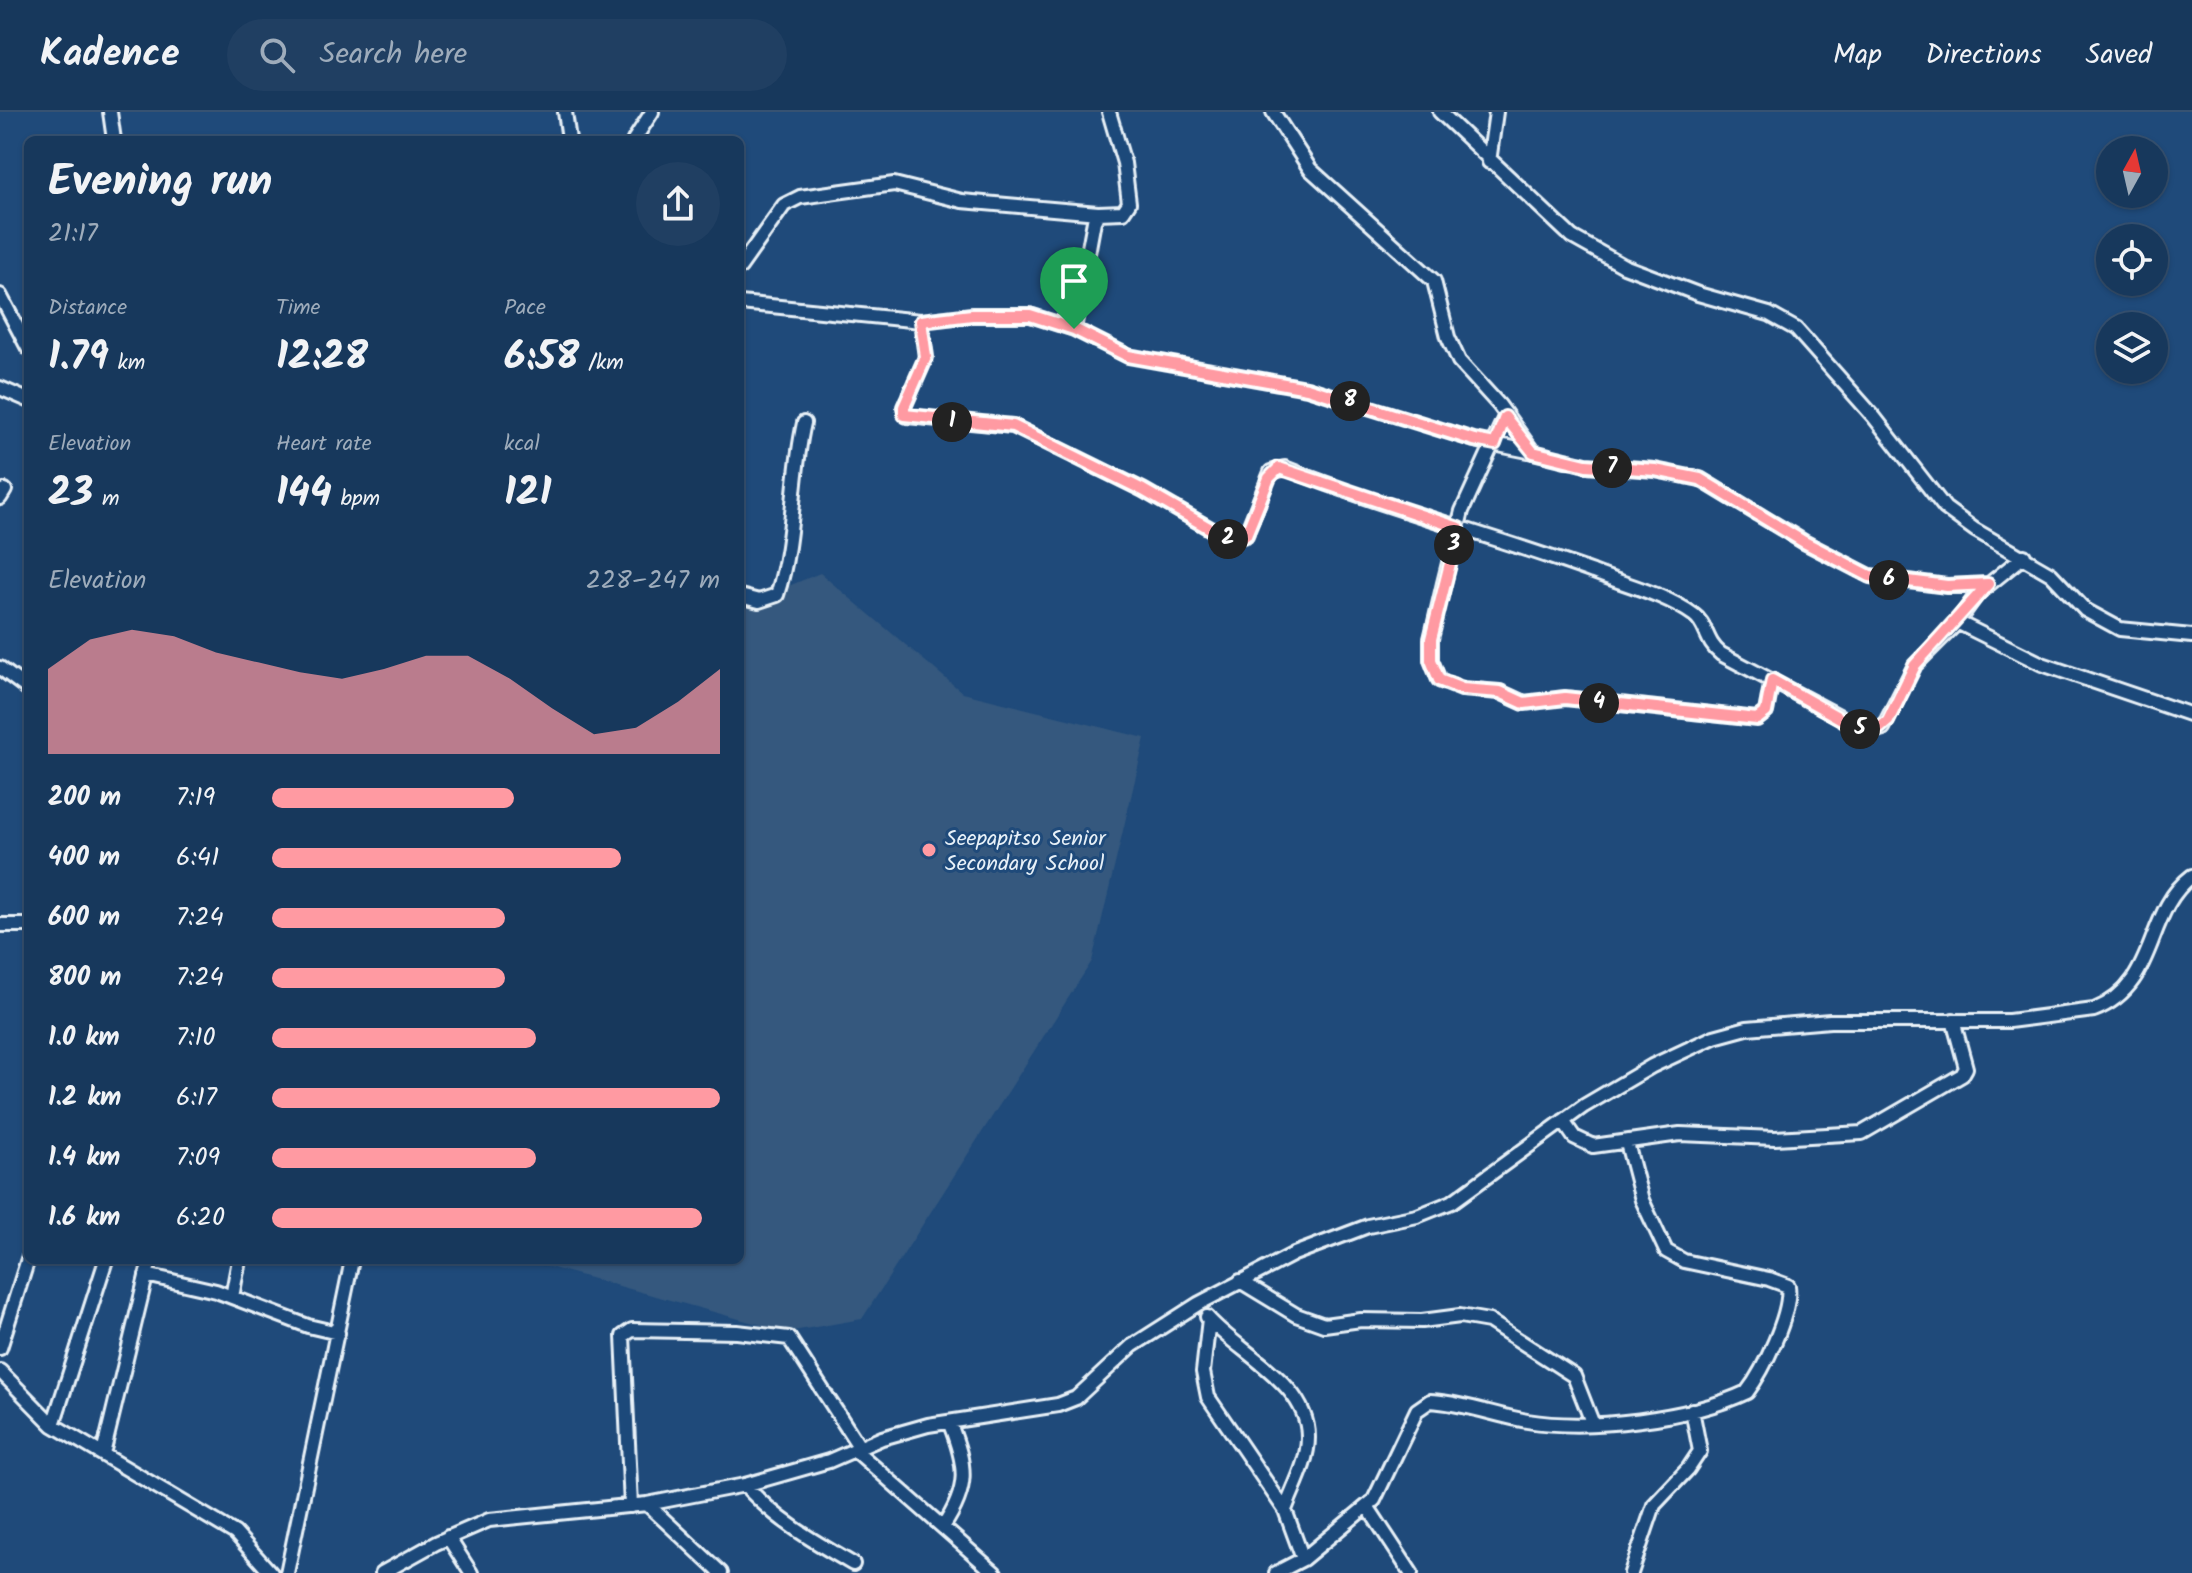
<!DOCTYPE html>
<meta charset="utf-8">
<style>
:root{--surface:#17385c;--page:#203f62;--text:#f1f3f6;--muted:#9eacbb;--line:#365272;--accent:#ff9aa2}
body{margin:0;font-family:Kalam,sans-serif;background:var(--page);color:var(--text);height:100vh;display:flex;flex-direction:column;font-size:30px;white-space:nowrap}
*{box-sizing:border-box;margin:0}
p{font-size:26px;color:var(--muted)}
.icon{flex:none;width:44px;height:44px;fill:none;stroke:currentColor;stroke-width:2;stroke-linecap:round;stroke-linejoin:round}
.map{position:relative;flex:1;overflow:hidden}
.drawer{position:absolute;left:24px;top:24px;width:720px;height:1128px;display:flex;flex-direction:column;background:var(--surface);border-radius:12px;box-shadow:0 2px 6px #0004,0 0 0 2px var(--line)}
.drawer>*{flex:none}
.needle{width:52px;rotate:8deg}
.tools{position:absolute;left:2096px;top:24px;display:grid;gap:16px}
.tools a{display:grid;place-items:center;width:72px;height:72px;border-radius:50%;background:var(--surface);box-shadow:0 2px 6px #0004,0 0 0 2px var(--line);font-size:40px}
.pin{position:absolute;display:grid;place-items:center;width:68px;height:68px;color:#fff;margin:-82px -34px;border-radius:50% 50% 50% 0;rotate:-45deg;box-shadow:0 0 8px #0007}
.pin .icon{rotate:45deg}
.km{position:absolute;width:40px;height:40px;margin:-20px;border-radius:50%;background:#222;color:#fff;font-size:22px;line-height:40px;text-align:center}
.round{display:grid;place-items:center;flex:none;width:84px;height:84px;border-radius:42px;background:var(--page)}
.overview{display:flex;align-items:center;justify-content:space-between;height:136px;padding:0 24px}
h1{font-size:44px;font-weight:600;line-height:60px}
.metrics{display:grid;grid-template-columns:repeat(3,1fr);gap:12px;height:136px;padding:8px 24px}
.metrics div{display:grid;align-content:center}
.metrics b{font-size:40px;font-weight:600}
.metrics small{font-size:22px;font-weight:400}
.metrics p{font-size:22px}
.chart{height:224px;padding:16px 24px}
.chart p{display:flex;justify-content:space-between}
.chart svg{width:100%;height:144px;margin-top:8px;fill:var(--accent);opacity:.7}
ul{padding:0 24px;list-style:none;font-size:26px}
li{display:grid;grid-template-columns:128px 96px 1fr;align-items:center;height:60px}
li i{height:20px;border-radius:10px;background:var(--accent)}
header{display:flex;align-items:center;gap:48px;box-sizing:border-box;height:112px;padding:0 40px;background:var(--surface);border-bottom:2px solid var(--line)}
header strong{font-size:38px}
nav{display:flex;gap:44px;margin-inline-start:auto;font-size:28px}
.search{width:560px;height:72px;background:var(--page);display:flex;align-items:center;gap:20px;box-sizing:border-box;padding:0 28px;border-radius:44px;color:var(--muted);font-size:30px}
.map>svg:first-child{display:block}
.built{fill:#34587e}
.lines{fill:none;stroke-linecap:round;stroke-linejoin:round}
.minor-casing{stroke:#e8f1f8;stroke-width:18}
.minor{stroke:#1f4a7a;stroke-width:12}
.route-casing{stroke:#fff;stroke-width:16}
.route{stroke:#ff9aa2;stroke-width:10}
.poi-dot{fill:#ff9aa2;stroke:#1f4a7a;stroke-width:3}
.labels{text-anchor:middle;stroke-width:6;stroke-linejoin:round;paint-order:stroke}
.poi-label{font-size:22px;fill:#e8f1f8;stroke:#1f4a7a;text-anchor:start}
</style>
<header>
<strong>Kadence</strong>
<div class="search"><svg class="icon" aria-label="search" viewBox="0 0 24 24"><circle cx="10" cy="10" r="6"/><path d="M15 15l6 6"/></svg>Search here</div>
<nav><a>Map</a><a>Directions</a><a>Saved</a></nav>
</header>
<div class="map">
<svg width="2192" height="1461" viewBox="0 0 2192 1461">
<rect width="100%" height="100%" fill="#1f4a7a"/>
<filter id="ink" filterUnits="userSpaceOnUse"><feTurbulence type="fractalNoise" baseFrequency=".0125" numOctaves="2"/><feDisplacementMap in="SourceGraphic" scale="16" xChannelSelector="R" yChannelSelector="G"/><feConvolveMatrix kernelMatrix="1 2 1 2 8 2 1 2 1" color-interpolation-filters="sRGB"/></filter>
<g filter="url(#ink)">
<!-- built -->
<path class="built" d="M820 461 963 581 1145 626 1092 849 862 1207 787 1220 524 1148H740V494Z"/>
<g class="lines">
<defs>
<path id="minor" d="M110 0 114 28
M565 0 569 28
M1273 0 1310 57 1434 169 1448 225 1459 249 1499 293 1533 340 1586 353 1655 358 1700 367 1804 430 1870 464 1947 474 1988 472
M1440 0 1572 125 1624 154 1698 182 1769 202 1796 217 1874 305 1945 396 1975 418 2051 462 2085 498 2120 517 2192 524
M634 28 652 0
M1489 50 1496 0
M740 155 784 93 800 85 894 72 962 89 1098 101
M0 183 28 236
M740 191 921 209 972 203H1030L1074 217 1128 244 1307 276 1474 328 1533 340
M921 209 926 245 904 295 907 304 1013 314 1143 378 1230 428 1246 423 1271 360 1285 356C1386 396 1491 423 1593 460 1626 473 1665 482 1694 503 1707 512 1705 530 1721 542L1869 620 1883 616 1915 553 1955 513 1978 481 2024 444
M1074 217 1094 109 1098 101 1123 100 1129 91 1124 51 1109 0
M0 276 28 288
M1505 305 1462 399 1444 471 1431 527V548L1439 568 1462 577 1500 580 1524 591 1565 586 1757 607 1766 600 1772 568
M0 386 5 378
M740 484 759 489 777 483C795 428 791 367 804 311
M1957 510 2042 552 2192 603
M0 556 28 577
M0 813H28
M1563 1009 1574 1025 1593 1034 1680 1022 1775 1026 1862 1021 1962 963 1966 956 1953 908
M146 1163 216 1179 308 1214 338 1221
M1240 1169 1296 1203 1324 1213 1361 1208 1422 1209 1460 1204 1489 1209 1574 1264 1592 1310
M232 1185 239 1148
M1207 1205C1238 1241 1309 1271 1308 1326 1308 1350 1293 1376 1285 1398
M1209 1207 1203 1260 1208 1285 1285 1398 1303 1447
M0 1236 28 1147
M0 1259 53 1313 235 1421 271 1461
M53 1313 106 1148
M855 1338 995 1461
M103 1342 150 1148
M745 1373C776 1408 813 1429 853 1452
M647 1392 721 1461
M631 1394 623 1224 632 1218 737 1220 789 1226 860 1336
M1367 1394 1411 1461
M943 1415C969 1376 967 1355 950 1312
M448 1425 471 1461
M287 1461 352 1148
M382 1461 436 1431 489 1408 647 1392 745 1373 829 1349 882 1326 928 1313 1058 1293 1076 1286 1132 1234 1198 1192 1294 1142 1368 1114 1417 1104 1452 1090 1584 994 1652 954 1714 925 1747 916 1830 909H2009L2094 898C2160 872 2143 801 2192 764
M1276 1461 1303 1447 1374 1388 1417 1298 1430 1289C1464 1291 1494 1303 1527 1309 1589 1319 1690 1307 1747 1280 1763 1259 1792 1201 1788 1174L1769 1167 1684 1149 1666 1139 1642 1088 1627 1031
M1631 1461 1654 1393 1688 1357 1700 1339 1692 1298"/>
</defs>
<!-- minor casing -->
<use href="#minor" class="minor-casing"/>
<!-- minor -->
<use href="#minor" class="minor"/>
</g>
</g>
<g class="lines" filter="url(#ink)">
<defs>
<path id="route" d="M972 203H1030L1074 217 1128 244 1307 276 1474 328 1495 332 1505 305 1533 340 1586 353 1655 358 1700 367 1804 430 1870 464 1947 474 1988 472 1915 553 1888 609 1875 620 1859 617 1772 568 1766 600 1757 607 1565 586 1524 591 1500 580 1462 577 1439 568 1431 548V527L1459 416 1279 356 1269 366 1246 423 1230 428 1143 378 1013 314 904 303V295L926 245 921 209Z"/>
</defs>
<!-- route casing -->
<use href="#route" class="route-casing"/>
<!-- route -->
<use href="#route" class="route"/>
</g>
<!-- markers -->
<circle class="poi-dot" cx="929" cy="738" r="8"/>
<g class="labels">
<!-- poi labels -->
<g class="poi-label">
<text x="945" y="733">Seepapitso Senior<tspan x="945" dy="25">Secondary School</tspan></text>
</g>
</g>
</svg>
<div class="tools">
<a><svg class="needle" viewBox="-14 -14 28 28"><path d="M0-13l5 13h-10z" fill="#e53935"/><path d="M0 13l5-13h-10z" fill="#9eacbb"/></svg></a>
<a><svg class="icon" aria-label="locate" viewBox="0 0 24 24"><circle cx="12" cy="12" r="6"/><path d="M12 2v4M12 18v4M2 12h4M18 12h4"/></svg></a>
<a><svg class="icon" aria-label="layers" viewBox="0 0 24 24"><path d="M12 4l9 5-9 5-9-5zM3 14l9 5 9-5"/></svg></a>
</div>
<div class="pin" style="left:1074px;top:217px;background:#1e9e55"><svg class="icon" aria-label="arrive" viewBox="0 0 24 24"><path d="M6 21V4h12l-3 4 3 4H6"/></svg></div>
<b class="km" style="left:952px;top:310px">1</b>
<b class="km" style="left:1228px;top:427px">2</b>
<b class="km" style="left:1454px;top:433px">3</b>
<b class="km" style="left:1599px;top:591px">4</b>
<b class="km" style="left:1860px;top:617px">5</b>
<b class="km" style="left:1889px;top:468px">6</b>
<b class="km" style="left:1612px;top:356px">7</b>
<b class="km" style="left:1350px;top:289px">8</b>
<section class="drawer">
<div class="overview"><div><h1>Evening run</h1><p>21:17</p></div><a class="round"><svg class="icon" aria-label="share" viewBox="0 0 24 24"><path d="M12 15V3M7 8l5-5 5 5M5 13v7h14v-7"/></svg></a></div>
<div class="metrics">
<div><p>Distance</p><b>1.79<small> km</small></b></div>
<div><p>Time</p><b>12:28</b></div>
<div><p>Pace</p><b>6:58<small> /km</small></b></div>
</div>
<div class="metrics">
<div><p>Elevation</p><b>23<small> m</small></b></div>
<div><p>Heart rate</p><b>144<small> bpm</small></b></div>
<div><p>kcal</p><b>121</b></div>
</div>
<div class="chart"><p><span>Elevation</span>228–247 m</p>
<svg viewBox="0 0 160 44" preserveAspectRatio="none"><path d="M0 44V18L10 9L20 6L30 8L40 13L50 16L60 19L70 21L80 18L90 14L100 14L110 21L120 30L130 38L140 36L150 28L160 18V44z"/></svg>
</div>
<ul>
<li><b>200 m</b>7:19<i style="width:54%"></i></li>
<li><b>400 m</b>6:41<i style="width:78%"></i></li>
<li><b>600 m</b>7:24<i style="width:52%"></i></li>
<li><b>800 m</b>7:24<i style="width:52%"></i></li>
<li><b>1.0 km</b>7:10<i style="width:59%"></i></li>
<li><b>1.2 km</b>6:17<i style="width:100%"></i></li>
<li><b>1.4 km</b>7:09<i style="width:59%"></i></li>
<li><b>1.6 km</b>6:20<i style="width:96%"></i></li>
</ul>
</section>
</div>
